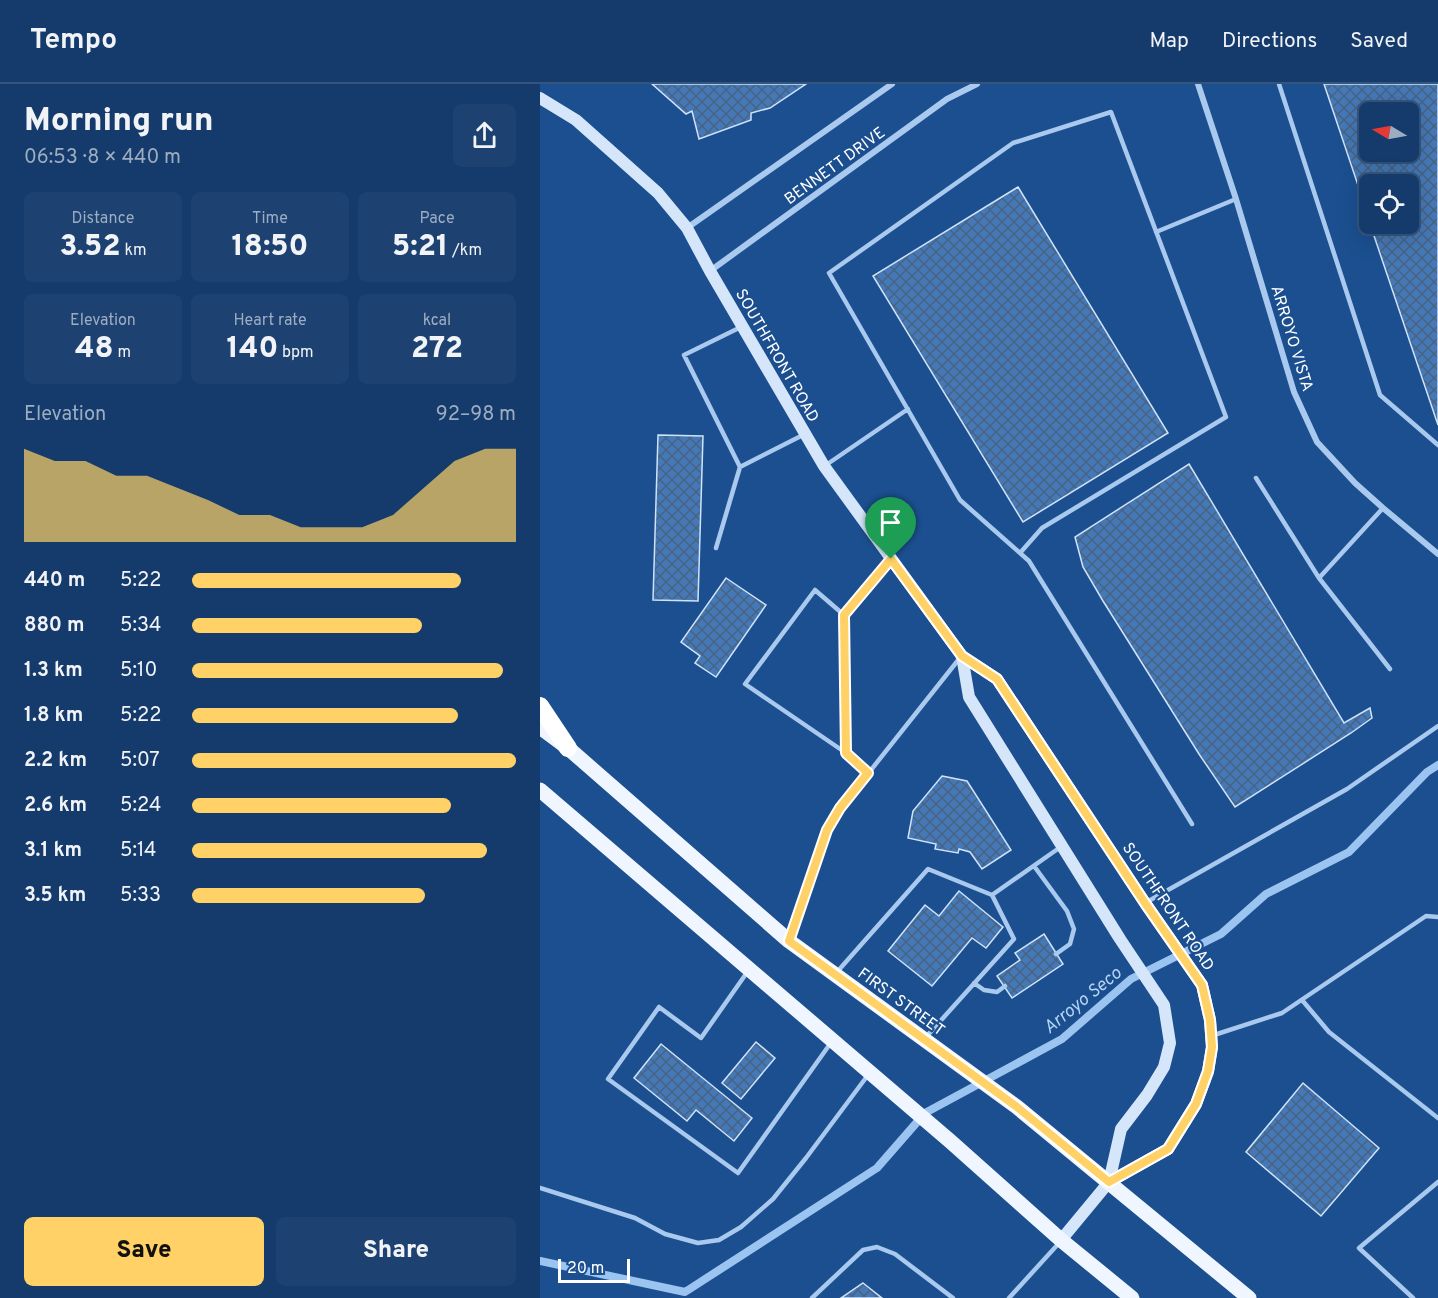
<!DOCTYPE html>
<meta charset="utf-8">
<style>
:root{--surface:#143b6b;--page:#1d4271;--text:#f1f3f6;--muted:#9dadc1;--line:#33557e;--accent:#ffd166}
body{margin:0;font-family:Overpass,sans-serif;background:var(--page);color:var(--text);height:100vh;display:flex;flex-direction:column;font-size:22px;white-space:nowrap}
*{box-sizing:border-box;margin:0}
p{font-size:20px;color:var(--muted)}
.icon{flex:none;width:33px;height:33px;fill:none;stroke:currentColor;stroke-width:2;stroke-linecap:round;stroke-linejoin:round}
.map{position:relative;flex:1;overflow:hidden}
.drawer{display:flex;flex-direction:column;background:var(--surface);width:540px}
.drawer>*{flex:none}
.needle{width:39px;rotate:280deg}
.buttons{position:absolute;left:819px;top:18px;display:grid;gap:12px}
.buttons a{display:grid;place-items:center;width:60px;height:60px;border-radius:9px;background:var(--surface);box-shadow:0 6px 24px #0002,0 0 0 2px var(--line);font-size:30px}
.scale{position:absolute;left:18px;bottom:15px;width:72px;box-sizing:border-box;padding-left:6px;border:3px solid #fff;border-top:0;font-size:16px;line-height:21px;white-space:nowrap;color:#fff;-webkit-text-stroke:4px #1b4f8f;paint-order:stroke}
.pin{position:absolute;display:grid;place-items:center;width:51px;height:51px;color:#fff;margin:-62px -26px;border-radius:50% 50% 50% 0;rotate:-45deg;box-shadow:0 0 6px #0007}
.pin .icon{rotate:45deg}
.round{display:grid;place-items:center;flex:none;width:63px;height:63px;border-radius:9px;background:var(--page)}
.head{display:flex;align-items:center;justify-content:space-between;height:102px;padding:0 24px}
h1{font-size:33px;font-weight:800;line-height:45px}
.stats{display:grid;grid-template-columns:repeat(3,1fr);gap:9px;height:102px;padding:6px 24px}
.stats div{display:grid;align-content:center;border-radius:9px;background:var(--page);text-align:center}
.stats b{font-size:30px;font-weight:800}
.stats small{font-size:16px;font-weight:400}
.stats p{font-size:16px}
.chart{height:168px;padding:12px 24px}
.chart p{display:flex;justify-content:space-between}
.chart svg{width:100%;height:108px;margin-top:6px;fill:var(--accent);opacity:.7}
.cta{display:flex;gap:12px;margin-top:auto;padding:12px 24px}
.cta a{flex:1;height:69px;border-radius:9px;background:var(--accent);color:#111;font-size:24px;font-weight:800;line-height:69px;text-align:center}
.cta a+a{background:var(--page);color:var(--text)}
ul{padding:0 24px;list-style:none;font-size:20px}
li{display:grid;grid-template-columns:96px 72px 1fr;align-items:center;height:45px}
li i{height:15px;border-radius:8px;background:var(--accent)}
header{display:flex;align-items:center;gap:36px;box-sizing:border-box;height:84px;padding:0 30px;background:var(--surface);border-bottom:2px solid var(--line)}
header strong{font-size:28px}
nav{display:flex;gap:33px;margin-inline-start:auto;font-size:21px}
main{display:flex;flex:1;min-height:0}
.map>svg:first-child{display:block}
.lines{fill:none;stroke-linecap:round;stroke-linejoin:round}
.stream{stroke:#9cc4f0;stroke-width:8}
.building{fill:url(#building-cross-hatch);stroke:#cfe3fa;stroke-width:1.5;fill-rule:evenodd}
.lane{stroke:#a9c9ee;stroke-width:4.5}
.street{stroke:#a9c9ee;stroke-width:6}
.secondary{stroke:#d6e6fa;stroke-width:12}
.primary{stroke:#f0f6ff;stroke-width:15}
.highway{stroke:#fff;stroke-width:18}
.route-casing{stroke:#fff;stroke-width:12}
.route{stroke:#ffd166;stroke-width:8}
.labels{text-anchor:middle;stroke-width:4.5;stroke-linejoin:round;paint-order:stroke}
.street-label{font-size:16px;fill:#fff;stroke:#1b4f8f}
.water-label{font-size:18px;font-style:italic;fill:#b5d3f5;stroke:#1b4f8f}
</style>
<header>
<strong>Tempo</strong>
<nav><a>Map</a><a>Directions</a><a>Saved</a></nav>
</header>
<main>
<section class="drawer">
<div class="head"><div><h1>Morning run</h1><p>06:53 · 8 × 440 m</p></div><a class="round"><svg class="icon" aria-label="share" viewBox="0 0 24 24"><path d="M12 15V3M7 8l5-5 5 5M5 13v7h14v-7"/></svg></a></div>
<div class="stats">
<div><p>Distance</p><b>3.52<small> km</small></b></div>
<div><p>Time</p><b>18:50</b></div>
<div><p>Pace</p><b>5:21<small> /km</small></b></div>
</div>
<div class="stats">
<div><p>Elevation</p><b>48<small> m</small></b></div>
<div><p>Heart rate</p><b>140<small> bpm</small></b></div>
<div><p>kcal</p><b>272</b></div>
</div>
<div class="chart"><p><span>Elevation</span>92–98 m</p>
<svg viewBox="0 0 160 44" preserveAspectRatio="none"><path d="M0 44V6L10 11L20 11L30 17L40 17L50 22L60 27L70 33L80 33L90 38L100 38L110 38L120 33L130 22L140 11L150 6L160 6V44z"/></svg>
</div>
<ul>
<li><b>440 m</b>5:22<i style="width:83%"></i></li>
<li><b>880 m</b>5:34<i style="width:71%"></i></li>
<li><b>1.3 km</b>5:10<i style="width:96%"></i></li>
<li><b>1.8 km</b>5:22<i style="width:82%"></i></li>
<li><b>2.2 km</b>5:07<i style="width:100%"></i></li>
<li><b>2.6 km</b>5:24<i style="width:80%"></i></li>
<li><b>3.1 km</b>5:14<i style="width:91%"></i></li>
<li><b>3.5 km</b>5:33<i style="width:72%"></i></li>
</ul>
<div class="cta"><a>Save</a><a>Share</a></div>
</section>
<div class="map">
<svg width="898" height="1214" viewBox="0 0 898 1214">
<defs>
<pattern id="building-cross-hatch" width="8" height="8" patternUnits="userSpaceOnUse" patternTransform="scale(1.5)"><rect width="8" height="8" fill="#4478b7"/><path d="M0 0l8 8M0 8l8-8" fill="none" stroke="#486282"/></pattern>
</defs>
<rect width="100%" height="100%" fill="#1b4f8f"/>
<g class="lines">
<!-- stream -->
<path class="stream" d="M0 1177 145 1208 337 1084 385 1029 522 955 591 895 681 850 726 810 809 768 887 688 898 681"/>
</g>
<!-- building -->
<path class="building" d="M112 0H266L230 24 211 29V36L159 55 152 27 146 30Z
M784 0H898V341L830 140H868V100H830V137ZM830 28H868V68H830Z
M478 103 628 349 483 438 333 192Z
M118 351 163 352 158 517 113 516Z
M649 380 804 639 830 624 832 634 811 649 695 723 659 670 563 517 543 483 535 453Z
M186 494 226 521 176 593 155 579 160 572 141 558Z
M402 692 427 697 471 766 442 785 430 768 419 765 418 769 395 765 396 760 368 754 373 727Z
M419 807 463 843 446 864 432 854 392 902 348 867 385 821 399 832Z
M504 850 523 880 472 914 457 892 480 876 475 869Z
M216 958 235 974 201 1015 182 999Z
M121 960 212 1034 194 1057 156 1026 147 1037 94 994Z
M763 999 839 1064 781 1132 706 1068Z
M323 1199 342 1214H301Z"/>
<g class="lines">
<!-- lane -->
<path class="lane" d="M739 0 840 311 898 361
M616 148 696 115
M201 243 144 271 200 383 265 350
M286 381 368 325
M716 394 779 494
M843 424 779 494 850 585
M176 464 200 383
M480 469 502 444 686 333 571 28 473 59 289 189 420 416 480 469 489 477 652 740
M304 531 275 506 205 600 306 669
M328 689 306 669 304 531 351 475
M494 782 527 827 534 845 530 860 516 870
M605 819 807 705 898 642
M250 854 287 746 300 725 419 575
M208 887 161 954 119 923 68 995 198 1089 290 960
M297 888 388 785 452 811 522 762
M434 899 444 906 457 908 465 902
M762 916 789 948 898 1034
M674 951 742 929 886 832 898 833
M386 953 474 855 452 811
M0 1104 95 1134 125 1150 158 1159 179 1156 201 1143 233 1115 266 1074 328 991
M272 1214 323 1166 337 1163 355 1170 413 1214
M469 1214 520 1158
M873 1214 819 1164 898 1098"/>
<!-- street -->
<path class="street" d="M658 0 696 115 754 308 777 358 815 399 843 424 898 470
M147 144 352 0
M170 187 407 15 437 0"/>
<!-- secondary -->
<path class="secondary" d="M0 14 36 36 118 109 147 144 170 187 284 382 422 572 457 595 605 819 662 901 670 936 672 963 668 988 656 1020 628 1065 569 1098 521 1156
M422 572 429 613 580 855 624 921 630 959 624 983 607 1011 581 1045 569 1098"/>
<!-- primary -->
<path class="primary" d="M0 643 28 664 249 857 477 1023 709 1214
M0 706 410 1057 521 1156 592 1214"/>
<!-- highway -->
<path class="highway" d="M0 622 28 664"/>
</g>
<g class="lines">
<defs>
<path id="route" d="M351 475 422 572 457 595 605 819 662 901 670 936 672 963 668 987 656 1020 628 1065 569 1098 477 1023 249 857 287 746 300 724 328 689 306 669 304 531Z"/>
</defs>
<!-- route casing -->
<use href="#route" class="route-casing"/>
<!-- route -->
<use href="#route" class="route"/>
</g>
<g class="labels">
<!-- street labels -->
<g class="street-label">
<text transform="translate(294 81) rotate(-36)" y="6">BENNETT DRIVE</text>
<text transform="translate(753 254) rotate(73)" y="6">ARROYO VISTA</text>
<text transform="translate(238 271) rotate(60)" y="6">SOUTHFRONT ROAD</text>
<text transform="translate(629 822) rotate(56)" y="6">SOUTHFRONT ROAD</text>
<text transform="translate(362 917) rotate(36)" y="6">FIRST STREET</text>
</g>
<!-- water labels -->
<g class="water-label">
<text transform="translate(542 916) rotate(-39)" y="6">Arroyo Seco</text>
</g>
</g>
</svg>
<div class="buttons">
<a><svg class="needle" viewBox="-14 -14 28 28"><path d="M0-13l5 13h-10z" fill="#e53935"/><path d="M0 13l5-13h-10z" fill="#9dadc1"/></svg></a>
<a><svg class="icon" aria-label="locate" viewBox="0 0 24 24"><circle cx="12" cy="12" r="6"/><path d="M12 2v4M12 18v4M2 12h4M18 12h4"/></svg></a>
</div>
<div class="scale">20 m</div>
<div class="pin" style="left:351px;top:475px;background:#1e9e55"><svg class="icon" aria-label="arrive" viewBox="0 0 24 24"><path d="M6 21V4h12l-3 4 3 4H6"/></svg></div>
</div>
</main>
